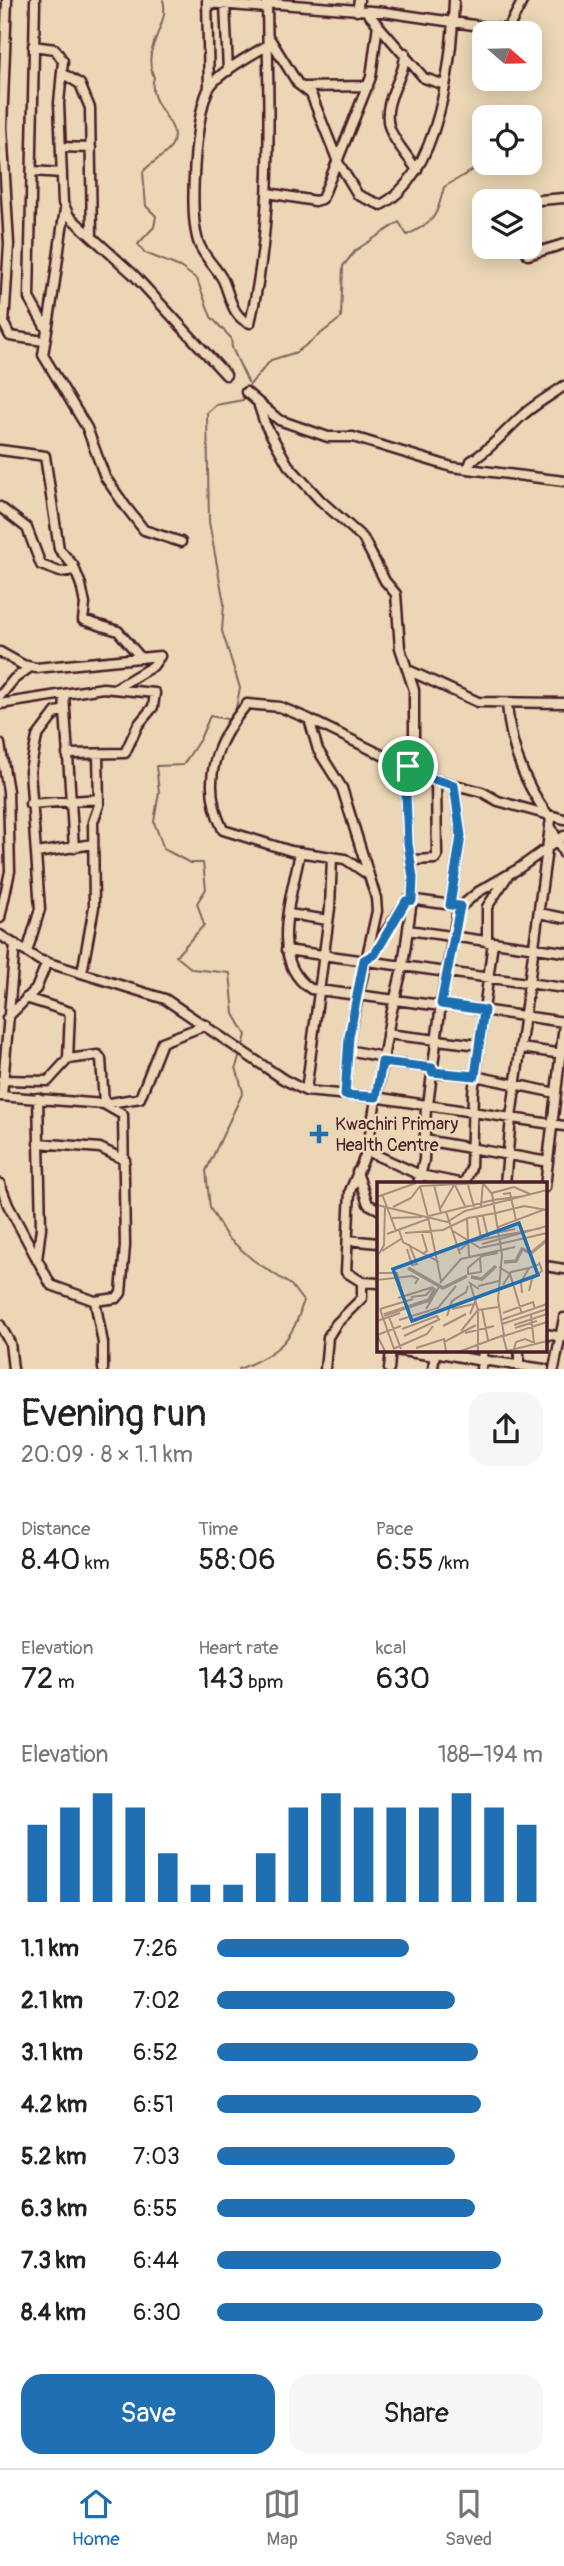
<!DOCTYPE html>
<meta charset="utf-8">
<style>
:root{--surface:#fff;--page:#f6f6f6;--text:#222;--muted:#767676;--line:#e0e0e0;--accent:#1f6fb2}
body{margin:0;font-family:Pangolin,sans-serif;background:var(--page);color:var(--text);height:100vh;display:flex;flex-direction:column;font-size:26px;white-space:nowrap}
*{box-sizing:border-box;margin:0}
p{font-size:23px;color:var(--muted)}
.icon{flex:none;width:38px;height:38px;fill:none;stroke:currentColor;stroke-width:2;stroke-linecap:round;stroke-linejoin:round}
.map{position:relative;height:1369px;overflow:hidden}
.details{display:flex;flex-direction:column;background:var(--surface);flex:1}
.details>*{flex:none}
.needle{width:46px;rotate:110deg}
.controls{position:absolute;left:472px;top:21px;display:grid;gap:14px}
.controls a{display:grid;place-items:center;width:70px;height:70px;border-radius:14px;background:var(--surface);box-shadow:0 4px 18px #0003;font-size:35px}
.pin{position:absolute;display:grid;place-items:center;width:60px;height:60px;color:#fff;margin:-30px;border:4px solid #fff;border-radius:50%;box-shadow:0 2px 7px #0007}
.round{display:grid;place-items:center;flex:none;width:74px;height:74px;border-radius:21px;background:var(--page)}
.headline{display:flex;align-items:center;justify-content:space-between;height:119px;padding:0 21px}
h1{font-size:38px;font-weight:600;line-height:52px}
.stats{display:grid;grid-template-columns:repeat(3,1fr);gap:10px;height:119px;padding:7px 21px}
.stats div{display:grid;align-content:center}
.stats b{font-size:30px;font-weight:600}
.stats small{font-size:19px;font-weight:400}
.stats p{font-size:19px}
.chart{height:196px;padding:14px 21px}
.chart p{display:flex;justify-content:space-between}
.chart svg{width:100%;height:126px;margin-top:7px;stroke:var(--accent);stroke-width:6}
.primary-button{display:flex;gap:14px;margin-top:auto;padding:14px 21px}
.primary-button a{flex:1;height:80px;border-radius:21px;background:var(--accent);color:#fff;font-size:28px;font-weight:600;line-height:80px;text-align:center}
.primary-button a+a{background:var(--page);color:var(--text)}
ul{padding:0 21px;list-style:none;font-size:23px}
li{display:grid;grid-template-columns:112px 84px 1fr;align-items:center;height:52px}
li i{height:18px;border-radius:9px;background:var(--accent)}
.tab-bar{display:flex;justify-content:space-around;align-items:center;height:98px;border-top:2px solid var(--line);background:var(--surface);font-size:19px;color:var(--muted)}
.tab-bar a{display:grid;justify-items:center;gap:4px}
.tab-bar .selected{color:var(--accent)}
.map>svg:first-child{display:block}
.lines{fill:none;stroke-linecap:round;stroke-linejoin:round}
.stream{stroke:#85635f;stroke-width:2}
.minor-casing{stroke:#4a1f2b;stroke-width:13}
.minor{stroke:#ebd7b5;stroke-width:8}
.route-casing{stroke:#fff;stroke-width:14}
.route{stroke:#1f6fb2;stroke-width:9}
.poi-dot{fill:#1f6fb2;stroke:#ebd7b5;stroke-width:2.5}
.labels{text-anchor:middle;stroke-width:5;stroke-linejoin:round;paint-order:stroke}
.poi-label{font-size:18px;fill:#4a1f2b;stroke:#ebd7b5;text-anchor:start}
.inset-river{fill:none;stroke:#ad9181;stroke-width:3.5}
.inset-road{fill:none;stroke:#ab8d7e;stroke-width:2}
.view{fill:#1f6fb2;fill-opacity:0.15;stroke:#1f6fb2;stroke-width:3.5}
.inset-edge{fill:none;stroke:#4a1f2b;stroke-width:3.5}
</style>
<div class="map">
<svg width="564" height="1369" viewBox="0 0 564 1369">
<rect width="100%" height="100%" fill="#ebd7b5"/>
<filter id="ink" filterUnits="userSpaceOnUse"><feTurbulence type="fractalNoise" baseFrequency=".0143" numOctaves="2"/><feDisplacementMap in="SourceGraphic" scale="14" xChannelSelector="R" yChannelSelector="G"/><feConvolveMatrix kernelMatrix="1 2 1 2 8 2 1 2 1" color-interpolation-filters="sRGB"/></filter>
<g filter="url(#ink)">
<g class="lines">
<!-- stream -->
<path class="stream" d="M163 0C171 25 140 48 154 77 145 109 185 121 171 147 166 156 150 162 143 172L146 206 156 216 154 227 138 244 145 253 180 267 197 279 211 317 231 338 232 348 248 382
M247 388 271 360 297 352 341 318 343 266 356 250 399 222 407 235C437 221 436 216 444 187L485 163
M235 713 240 688 222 631 224 603 209 522 207 413 216 405 243 400 244 397
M232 720 210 716 200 739 183 765 156 766 159 792 154 822 164 849 190 863H203L206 889 197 903 204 925 176 956 192 969 230 973 234 1014 246 1035 242 1049
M239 1369C276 1354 294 1341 303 1301L291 1285 253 1260 227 1237 210 1208 206 1171 243 1092 236 1067 240 1054"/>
<defs>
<path id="minor" d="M7 0 2 127 9 244 4 324 10 336 44 341
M35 0 29 298 47 330 43 355 87 428 105 477 126 507 144 530 181 542
M207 0 209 88
M267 0C268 109 275 217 250 323 232 318 230 295 223 280 216 267 204 257 199 244 188 214 195 119 208 90 215 74 253 54 268 45
M207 3 267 8
M267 3 384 12 501 29 509 27 523 0
M225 4 228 71
M357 11 359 0
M366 11 424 78 445 85
M270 39 298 84 311 94 338 162 358 195 381 205C440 174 452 60 454 0
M33 46 55 49 63 61 59 103 63 203 69 216 134 275 226 375
M405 53C405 67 399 77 394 90 377 128 397 140 417 170
M62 73 80 84 90 108 92 237
M304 87 368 86
M61 147 91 148
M32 171 62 173
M268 193 315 201 322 199 371 77 378 24
M528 201 564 198
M526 247 528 255 564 244
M47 330C55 290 58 250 65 210
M246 392 279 420 328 437H353L452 467 564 481
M259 406 265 424 288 465 320 500 363 538 385 581 396 594 400 648 414 690V741L405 770 408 843 413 878 412 900 403 965 390 1019 367 1151 350 1191 346 1272 362 1282 378 1283
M0 450 45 456 59 549 73 565 81 585 85 604 83 620 118 631 141 658
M468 469 471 461C490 450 506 430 524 414 537 403 550 396 564 386
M0 507 27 528 41 565 60 572 75 570
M0 652 23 665 36 668 160 656
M410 671 478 702 564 703
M116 688 153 666 160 656
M64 695 74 848
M0 696 14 679 29 668
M0 704 103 688 155 693 153 707 138 725 125 753 67 754
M309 719 429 778 482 792 498 801 564 819
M0 744 8 791 10 871 0 918
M30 804 99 799
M550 825 564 854
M300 852C293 893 267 961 311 989L441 1006
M37 853 93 844
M412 860 435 859 437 856 436 780
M450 905 461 836 454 785
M539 913 564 918
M289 914 328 920
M408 930 564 952
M0 935 39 960 165 999 283 1079 306 1091 381 1098 564 1126
M487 942V907L507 877
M286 950 564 988
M27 952 40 909 30 771 37 737 56 712 65 710
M367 960 408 899 460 906
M82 973 94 907 93 822 99 805 98 754
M441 1004 564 1022
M7 1018 36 989 47 962
M387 1034 479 1045
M521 1048 563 1054
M348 1050 383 1057
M68 1059 98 1055 101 1059 104 1104 123 1115 125 1246 121 1293 117 1298 95 1301
M382 1062 432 1068
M431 1072 475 1076 556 1093
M2 1080 48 1081 68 1059 70 1012 26 998
M306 1091 330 908 332 857
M345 1095 349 1037 377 911 376 898 342 788 318 750 309 719 280 707 247 704C215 742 200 782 223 830L291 851 345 859 367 874
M0 1096 104 1104 140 1098 162 1042 206 1025
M2 1096 15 944
M428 1105 441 1004 458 909 478 892 518 869 564 836
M425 1140 548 1162
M38 1143 100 1148 125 1160
M367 1151 420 1175 464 1184
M357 1172 368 1204 378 1209
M0 1184 8 1205 51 1285 95 1301 103 1343V1369
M418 1184 424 1160 426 1105
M464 1184 471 1168 473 1093 493 942
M505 1184 511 1118 551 819C525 786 510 746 507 704
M545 1187 564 1024
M348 1240 378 1243
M37 1260 41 1228 38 1098
M545 1266 564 1269
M0 1325 10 1343 13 1369
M545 1334 563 1337
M395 1350 435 1356
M435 1352 482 1361
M482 1360 544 1369
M519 1365V1350
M325 1369 328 1337 336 1324 362 1298V1282
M389 1369 391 1350
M433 1369 435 1351
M481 1369 483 1350
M554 1369 564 1318"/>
</defs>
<!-- minor casing -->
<use href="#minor" class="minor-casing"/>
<!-- minor -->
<use href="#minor" class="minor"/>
</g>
</g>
<g class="lines" filter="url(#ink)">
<defs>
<path id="route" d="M408 766 429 778 454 785 461 836 450 905 460 906 441 1004 484 1010 475 1076 432 1072V1068L382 1062 376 1097 345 1095 349 1037 364 960 375 954 406 901 412 900 413 878 408 843 405 770Z"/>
</defs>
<!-- route casing -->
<use href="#route" class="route-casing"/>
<!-- route -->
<use href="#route" class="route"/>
</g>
<!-- markers -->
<path class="poi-dot" d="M315.5 1123.5h7v7h7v7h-7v7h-7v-7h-7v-7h7z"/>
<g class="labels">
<!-- poi labels -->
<g class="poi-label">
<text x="335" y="1130">Kwachiri Primary<tspan x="335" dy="21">Health Centre</tspan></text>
</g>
</g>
<!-- overview -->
<g transform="translate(377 1182)">
<rect width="170" height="170" fill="#ebd7b5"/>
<path class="inset-river" d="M127 80 139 79 145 67 154 71 170 58M31 86 66 106 90 94M94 95 105 97 119 84M7 133 52 118 58 106"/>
<path class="inset-road" d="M57 3 64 31M78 3 88 24M91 3 97 25M43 4 106 1 115 12 125 73 121 118 127 153 84 169M43 4 51 35M115 11 137 5 153 12M5 12 19 49M126 12 133 11 139 38M0 15 39 1M116 18 148 14M0 23 70 40 88 29 170 8M104 24 106 1M16 25 34 16 43 4M63 27 77 3M69 30 83 72M119 31 147 24 170 28M52 34 116 18M106 34 111 55M51 35 64 99M100 35 104 56M14 36 45 35M90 37 92 75M121 45 166 28M22 48 26 60 62 80M76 49 103 66 122 62M28 51 66 48 91 36 119 31M10 52 51 37M103 54 138 47M105 62 170 44M122 62 170 51M30 67 35 83 40 82 32 62M83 68 92 60 165 46M0 69 1 91M5 69 24 57M2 72 7 63 8 25M45 72 50 69 45 52M103 76 104 90 91 92V86L105 74 121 71M122 85 133 92 145 132M0 91H20L26 114M0 98 35 94 41 97 38 102M63 101 84 77 138 65M126 103 134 90 152 86M101 104 122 99M152 109 155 97 165 89 162 80M145 111 144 100 152 86 163 82M34 115 49 113 56 105M21 116 56 105M3 127 17 167M3 127 36 117M49 127 62 105M75 127 97 122M105 127 111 158M101 128V169M101 128 93 101 102 107M126 131 156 120 158 127M93 132 100 115 121 108M154 133 157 161M70 134 75 119 89 110 91 104M12 135 24 167M80 137 66 144 89 132M22 138 61 126 79 104M124 138 170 122M0 139 23 131M125 142 170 127M137 143 170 132M138 146 160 139M25 147 60 134 62 138M84 149 101 128 121 125M88 151 117 144M27 154 63 137M126 154 130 169 170 159M127 154 170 140M67 160 99 143M39 166 67 157 69 169M16 167 50 152 56 144M137 167 139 160 148 157 158 161M8 169 0 153 24 144"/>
<path class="view" d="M142 41 161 93 35 139 16 87Z"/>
<rect width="170" height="170" class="inset-edge"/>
</g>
</svg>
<div class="controls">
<a><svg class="needle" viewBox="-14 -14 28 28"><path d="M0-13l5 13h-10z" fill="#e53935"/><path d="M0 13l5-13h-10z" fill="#767676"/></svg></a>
<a><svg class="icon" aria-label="locate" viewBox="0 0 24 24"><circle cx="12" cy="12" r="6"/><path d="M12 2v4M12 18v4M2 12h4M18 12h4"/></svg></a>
<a><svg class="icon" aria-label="layers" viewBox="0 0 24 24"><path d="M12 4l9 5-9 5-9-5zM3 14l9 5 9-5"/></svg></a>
</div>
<div class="pin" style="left:408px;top:766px;background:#1e9e55"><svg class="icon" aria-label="arrive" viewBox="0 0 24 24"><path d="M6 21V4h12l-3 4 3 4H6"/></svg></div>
</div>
<section class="details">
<div class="headline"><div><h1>Evening run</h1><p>20:09 · 8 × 1.1 km</p></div><a class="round"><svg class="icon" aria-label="share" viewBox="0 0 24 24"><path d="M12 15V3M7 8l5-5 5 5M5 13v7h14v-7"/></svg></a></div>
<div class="stats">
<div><p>Distance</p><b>8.40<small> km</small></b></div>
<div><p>Time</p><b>58:06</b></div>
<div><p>Pace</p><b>6:55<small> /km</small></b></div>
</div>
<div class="stats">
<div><p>Elevation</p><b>72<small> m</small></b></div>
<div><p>Heart rate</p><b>143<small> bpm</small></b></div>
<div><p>kcal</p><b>630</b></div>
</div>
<div class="chart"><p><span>Elevation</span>188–194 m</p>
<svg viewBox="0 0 160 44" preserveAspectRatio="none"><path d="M5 44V17M15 44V11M25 44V6M35 44V11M45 44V27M55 44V38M65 44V38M75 44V27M85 44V11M95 44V6M105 44V11M115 44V11M125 44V11M135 44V6M145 44V11M155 44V17"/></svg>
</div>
<ul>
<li><b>1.1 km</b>7:26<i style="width:59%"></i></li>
<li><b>2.1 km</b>7:02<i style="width:73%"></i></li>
<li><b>3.1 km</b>6:52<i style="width:80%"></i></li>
<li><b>4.2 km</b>6:51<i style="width:81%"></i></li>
<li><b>5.2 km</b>7:03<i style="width:73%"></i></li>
<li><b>6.3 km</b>6:55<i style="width:79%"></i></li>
<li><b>7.3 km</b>6:44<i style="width:87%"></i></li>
<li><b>8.4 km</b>6:30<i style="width:100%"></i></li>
</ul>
<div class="primary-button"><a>Save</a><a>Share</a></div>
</section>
<nav class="tab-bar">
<a class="selected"><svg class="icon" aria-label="home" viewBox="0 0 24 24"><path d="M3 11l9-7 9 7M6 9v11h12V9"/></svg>Home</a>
<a><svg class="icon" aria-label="map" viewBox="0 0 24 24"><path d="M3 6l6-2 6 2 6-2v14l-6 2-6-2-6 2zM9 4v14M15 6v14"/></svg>Map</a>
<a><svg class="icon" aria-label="saved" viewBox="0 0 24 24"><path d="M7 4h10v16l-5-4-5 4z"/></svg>Saved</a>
</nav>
